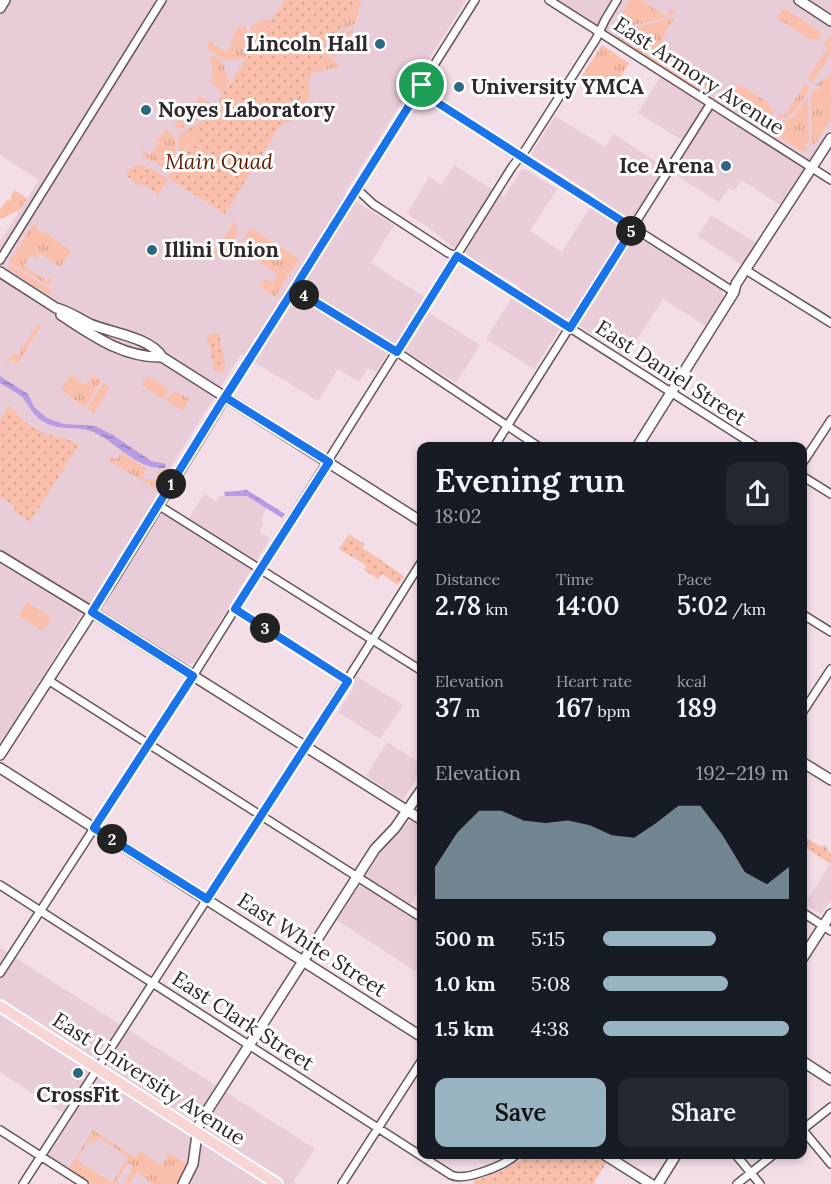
<!DOCTYPE html>
<meta charset="utf-8">
<style>
:root{--surface:#171b24;--page:#242831;--text:#f1f3f6;--muted:#9ea1a6;--accent:#99b4c1}
body{margin:0;font-family:Lora,serif;background:var(--page);color:var(--text);height:100vh;display:flex;flex-direction:column;font-size:22px;white-space:nowrap}
*{box-sizing:border-box;margin:0}
p{font-size:20px;color:var(--muted)}
.icon{flex:none;width:33px;height:33px;fill:none;stroke:currentColor;stroke-width:2;stroke-linecap:round;stroke-linejoin:round}
.map{position:relative;flex:1;overflow:hidden}
.side{position:absolute;left:417px;top:442px;width:390px;height:717px;display:flex;flex-direction:column;background:var(--surface);border-radius:12px;box-shadow:0 3px 9px #0003}
.side>*{flex:none}
.pin{position:absolute;display:grid;place-items:center;width:51px;height:51px;color:#fff;margin:-26px;border:3px solid #fff;border-radius:50%;box-shadow:0 2px 6px #0007}
.km{position:absolute;width:30px;height:30px;margin:-15px;border-radius:50%;background:#222;color:#fff;font-size:16px;line-height:30px;text-align:center}
.round{display:grid;place-items:center;flex:none;width:63px;height:63px;border-radius:12px;background:var(--page)}
.headline{display:flex;align-items:center;justify-content:space-between;height:102px;padding:0 18px}
h1{font-size:33px;font-weight:600;line-height:45px}
.figures{display:grid;grid-template-columns:repeat(3,1fr);gap:9px;height:102px;padding:6px 18px}
.figures div{display:grid;align-content:center}
.figures b{font-size:26px;font-weight:600}
.figures small{font-size:16px;font-weight:400}
.figures p{font-size:16px}
.chart{height:168px;padding:12px 18px}
.chart p{display:flex;justify-content:space-between}
.chart svg{width:100%;height:108px;margin-top:6px;fill:var(--accent);opacity:.7}
.action{display:flex;gap:12px;margin-top:auto;padding:12px 18px}
.action a{flex:1;height:69px;border-radius:12px;background:var(--accent);color:#111;font-size:24px;font-weight:600;line-height:69px;text-align:center}
.action a+a{background:var(--page);color:var(--text)}
ul{padding:0 18px;list-style:none;font-size:20px}
li{display:grid;grid-template-columns:96px 72px 1fr;align-items:center;height:45px}
li i{height:15px;border-radius:8px;background:var(--accent)}
.map>svg:first-child{display:block}
.built{fill:#e8ccd8}
.grass{fill:url(#grass-tufts);fill-rule:evenodd}
.park{fill:url(#park-dots)}
.pitch{fill:#f9bfaa}
.water{fill:url(#water-ripples)}
.lines{fill:none;stroke-linecap:round;stroke-linejoin:round}
.street-casing{stroke:#67555c;stroke-width:10}
.secondary-casing{stroke:#67555c;stroke-width:12}
.primary-casing{stroke:#fff;stroke-width:14}
.street{stroke:#fff;stroke-width:7}
.secondary{stroke:#fff;stroke-width:9}
.primary{stroke:#f8d4d5;stroke-width:10}
.route-casing{stroke:#fff;stroke-width:12}
.route{stroke:#1a73e8;stroke-width:8}
.poi-dot{fill:#2d6780;stroke:#fff;stroke-width:2}
.labels{text-anchor:middle;stroke-width:6;stroke-linejoin:round;paint-order:stroke}
.poi-label{font-size:21px;font-weight:bold;fill:#2f272a;stroke:#fff;text-anchor:start}
.street-label{font-size:21px;fill:#2f272a;stroke:#fff}
.park-label{font-size:21px;font-style:italic;fill:#641c00;stroke:#fff}
</style>
<div class="map">
<svg width="831" height="1184" viewBox="0 0 831 1184">
<defs>
<pattern id="grass-tufts" width="24" height="20" patternUnits="userSpaceOnUse" patternTransform="scale(1.5)"><rect width="24" height="20" fill="#f9bfaa"/><path d="M3 7l-1-3M5 7V3M7 7l1-3M15 17l-1-3M17 17v-4M19 17l1-3" fill="none" stroke="#d6a492"/></pattern>
<pattern id="park-dots" width="8" height="8" patternUnits="userSpaceOnUse" patternTransform="scale(1.5)"><rect width="8" height="8" fill="#f9bfaa"/><path d="M2 2h.1M6 6h.1" fill="none" stroke="#d6a492" stroke-width="1.8" stroke-linecap="round"/></pattern>
<pattern id="water-ripples" width="26" height="14" patternUnits="userSpaceOnUse" patternTransform="scale(1.5)"><rect width="26" height="14" fill="#b99be3"/><path d="M2 4q2-2 4 0t4 0M15 11q2-2 4 0t4 0" fill="none" stroke="#977eb8"/></pattern>
</defs>
<rect width="100%" height="100%" fill="#f3dde6"/>
<!-- built -->
<path class="built" d="M0 0H466L344 194 394 225 371 263 423 296 431 314 480 345 456 383 394 344 376 372 368 368 359 382 338 369 318 401 241 354 161 483 162 489 152 505 184 526 204 494 216 501 220 496H247L267 508 261 520 264 523 259 531 270 538 195 663 187 665 179 662 88 603 28 700 30 701 0 749V242L39 180 0 155Z
M556 0H831V128L782 206 741 180 734 191 729 188 719 202 672 173 690 145 638 113 665 69Z
M555 116 605 147 614 134 666 168 627 231 720 288 723 294 722 299 706 326 663 299 626 357 567 317 534 369 486 339 519 286 469 258 467 253 456 247 454 248 428 227 407 214 429 177 441 185 454 165 504 197 522 169H525L557 189 530 231 562 252 597 196 533 156 532 153Z
M711 215 758 244 744 266 698 236Z
M356 676 403 705 380 739 338 712 352 690Z
M387 742 421 764V771L403 800 366 776Z
M410 820 421 826V887L406 912 421 922V975L337 920 383 849Z
M830 864 831 900 821 914 805 904Z
M0 948 315 1149 293 1182 296 1184H93L48 1155 72 1119 0 1072Z"/>
<!-- grass -->
<path class="grass" d="M358 0H361L356 22 337 36Z
M630 0H641L666 16 672 7 676 12 661 19 619 28 615 24Z
M784 8 822 33 818 41 813 38 811 40 777 18Z
M675 17C667 30 655 42 669 55L664 62 618 32Z
M272 18 265 31 263 30 260 35 261 37 250 53 251 27 258 22Z
M244 26 247 30V55L245 59 223 60 208 49 209 41 226 52 233 42 231 40 239 27 242 29Z
M355 27 335 58 327 50 335 40Z
M615 34 708 93 707 95 614 36Z
M829 36 831 38V54L812 83 807 79 828 47 823 44Z
M602 45 629 63 616 84 601 75 595 85 582 76Z
M326 52 340 66 313 73Z
M213 56 222 62 229 82 223 94 211 82 213 70 209 58Z
M673 57 714 85H717L712 93 668 65Z
M831 74V119L815 144 811 142V93L813 89 820 91V88L816 85Z
M308 80 310 95 293 121 280 125Z
M739 84 770 104 769 107 774 111 770 117 727 90 732 86 737 88Z
M805 84 810 87C801 101 795 120 776 119L779 114 784 116Z
M725 91 727 94 766 118H769L764 126 720 98Z
M198 95 210 103 207 108 210 111 209 115 182 128 178 129 174 126 179 119 183 122 199 98Z
M808 96 809 142 805 146 808 148 807 150 802 151 770 131 773 123 792 119Z
M205 120V121L177 163 179 134Z
M166 130 175 137V167L169 172 157 165 158 163 154 161 153 162 141 154 143 150 151 155 158 143 156 141Z
M14 190 27 198 20 210 0 219V209L7 200 9 201Z
M235 221C240 235 233 251 220 259L211 256Z
M33 224 38 227 37 229 43 233 45 232 71 251 60 267 39 253 36 258 31 255 24 266 47 281 51 277 53 279 49 286 9 262Z
M251 228 299 259 275 297 260 287 265 279 272 283 277 274 246 253 244 238Z
M10 265 53 291 49 295 8 269Z
M38 324 41 326 18 363 11 360 5 363 13 354 17 355Z
M71 375 86 385 92 377 102 380 85 407 61 390Z
M147 377 167 387 168 390 164 397H160L141 385Z
M103 383 110 388 94 413 87 408Z
M174 391 190 399 183 411 168 402 167 399Z
M121 452 141 466 148 468 143 474 144 479H156L158 472H163L155 488 107 460 109 457 114 459 119 458Z
M93 1130 135 1158 140 1151 161 1165 170 1153 187 1164 177 1184H152L137 1172 129 1184H124L133 1166 128 1163 116 1181 120 1184H91L68 1169ZM99 1137 128 1157 112 1183 76 1160 89 1140 95 1143Z"/>
<!-- park -->
<path class="park" d="M285 0H358L225 214 168 178Z
M138 165 150 168 168 179 158 195 150 188 139 183 138 185 126 175 132 168Z
M219 333 225 366 221 373 214 369 207 335Z
M9 406C20 418 31 429 47 434 59 438 68 438 79 445L30 522 13 510 15 506 0 497V420Z
M349 534 364 544 363 548 404 576 398 585 382 574 378 579 364 570 366 565 339 549Z
M802 835 821 847 825 845 828 848V851L831 853V864L803 846Z
M520 1155 524 1158 527 1155H596L607 1162 593 1184H474V1176H477L479 1180 497 1172 496 1168 499 1167 501 1171 521 1160Z"/>
<!-- pitch -->
<path class="pitch" d="M27 602 52 618 43 631 19 616Z"/>
<!-- water -->
<path class="water" d="M0 376 28 394 34 407 47 418 64 424 95 426 113 435 151 461 166 464 165 468C134 469 119 443 93 432 77 425 61 432 44 422 33 416 30 407 23 398 17 392 7 388 0 383Z
M247 490 285 514 282 518 247 496H225L224 492Z"/>
<g class="lines">
<defs>
<path id="street" d="M549 0 831 180
M414 98 419 94 427 96 734 292
M357 189 373 204 448 253 457 256 757 447
M0 260 162 0
M749 272 831 323
M294 289 391 348 539 447
M225 397 475 0
M494 447 711 103
M802 464 831 420
M802 476 831 494
M158 505 422 671
M235 609 348 681
M802 614 831 632
M48 680 422 918
M802 713 831 669
M0 885 451 1175C464 1182 505 1165 516 1155
M802 912 831 931
M0 973 193 676 512 167 526 149 596 39 605 20 617 0
M802 1129 831 1164
M0 1130 84 1184
M802 1130 831 1107
M736 1155 760 1184
M23 1184 300 755 422 561
M342 1184 422 1060
M737 1184 773 1155"/>
<path id="secondary" d="M799 0 831 21
M0 8 5 0
M0 272 56 308C69 311 79 319 90 324 111 333 150 337 162 357L422 522
M61 315C92 335 123 358 162 357
M637 447 734 292 736 284 831 138
M0 556 92 612 422 820
M0 755 114 578 225 397
M802 762 831 780
M0 768 422 1037
M802 959 831 914
M802 1061 831 1080
M605 1155 651 1184
M183 1184 193 1164 198 1127 207 1111 375 849 395 828 422 789
M658 1184 676 1155"/>
<path id="primary" d="M0 1006 277 1184"/>
</defs>
<!-- street casing -->
<use href="#street" class="street-casing"/>
<!-- secondary casing -->
<use href="#secondary" class="secondary-casing"/>
<!-- primary casing -->
<use href="#primary" class="primary-casing"/>
<!-- street -->
<use href="#street" class="street"/>
<!-- secondary -->
<use href="#secondary" class="secondary"/>
<!-- primary -->
<use href="#primary" class="primary"/>
</g>
<g class="lines">
<defs>
<path id="route" d="M422 85 302 276 294 289 230 390 221 403 92 612 193 676 94 828 207 899 348 681 235 609 329 462 225 397 294 289 397 352 457 256 570 328 633 228 427 96 422 85"/>
</defs>
<!-- route casing -->
<use href="#route" class="route-casing"/>
<!-- route -->
<use href="#route" class="route"/>
</g>
<!-- markers -->
<g class="poi-dot">
<circle cx="380" cy="44" r="6"/>
<circle cx="459" cy="87" r="6"/>
<circle cx="146" cy="110" r="6"/>
<circle cx="726" cy="166" r="6"/>
<circle cx="152" cy="250" r="6"/>
<circle cx="78" cy="1073" r="6"/>
</g>
<g class="labels">
<!-- poi labels -->
<g class="poi-label">
<text x="368" y="51" text-anchor="end">Lincoln Hall</text>
<text x="471" y="94">University YMCA</text>
<text x="158" y="117">Noyes Laboratory</text>
<text x="714" y="173" text-anchor="end">Ice Arena</text>
<text x="164" y="257">Illini Union</text>
<text x="78" y="1102" text-anchor="middle">CrossFit</text>
</g>
<!-- street labels -->
<g class="street-label">
<text transform="translate(699 76) rotate(33)" y="7">East Armory Avenue</text>
<text transform="translate(671 373) rotate(33)" y="7">East Daniel Street</text>
<text transform="translate(312 945) rotate(33)" y="7">East White Street</text>
<text transform="translate(243 1021) rotate(33)" y="7">East Clark Street</text>
<text transform="translate(149 1079) rotate(33)" y="7">East University Avenue</text>
</g>
<!-- park labels -->
<g class="park-label">
<text x="219" y="169">Main Quad</text>
</g>
</g>
</svg>
<div class="pin" style="left:422px;top:85px;background:#1e9e55"><svg class="icon" aria-label="arrive" viewBox="0 0 24 24"><path d="M6 21V4h12l-3 4 3 4H6"/></svg></div>
<b class="km" style="left:171px;top:484px">1</b>
<b class="km" style="left:112px;top:839px">2</b>
<b class="km" style="left:265px;top:628px">3</b>
<b class="km" style="left:304px;top:295px">4</b>
<b class="km" style="left:631px;top:231px">5</b>
<section class="side">
<div class="headline"><div><h1>Evening run</h1><p>18:02</p></div><a class="round"><svg class="icon" aria-label="share" viewBox="0 0 24 24"><path d="M12 15V3M7 8l5-5 5 5M5 13v7h14v-7"/></svg></a></div>
<div class="figures">
<div><p>Distance</p><b>2.78<small> km</small></b></div>
<div><p>Time</p><b>14:00</b></div>
<div><p>Pace</p><b>5:02<small> /km</small></b></div>
</div>
<div class="figures">
<div><p>Elevation</p><b>37<small> m</small></b></div>
<div><p>Heart rate</p><b>167<small> bpm</small></b></div>
<div><p>kcal</p><b>189</b></div>
</div>
<div class="chart"><p><span>Elevation</span>192–219 m</p>
<svg viewBox="0 0 160 44" preserveAspectRatio="none"><path d="M0 44V31L10 17L20 8L30 8L40 12L50 13L60 12L70 14L80 18L90 19L100 13L110 6L120 6L130 18L140 33L150 38L160 31V44z"/></svg>
</div>
<ul>
<li><b>500 m</b>5:15<i style="width:61%"></i></li>
<li><b>1.0 km</b>5:08<i style="width:67%"></i></li>
<li><b>1.5 km</b>4:38<i style="width:100%"></i></li>
</ul>
<div class="action"><a>Save</a><a>Share</a></div>
</section>
</div>
